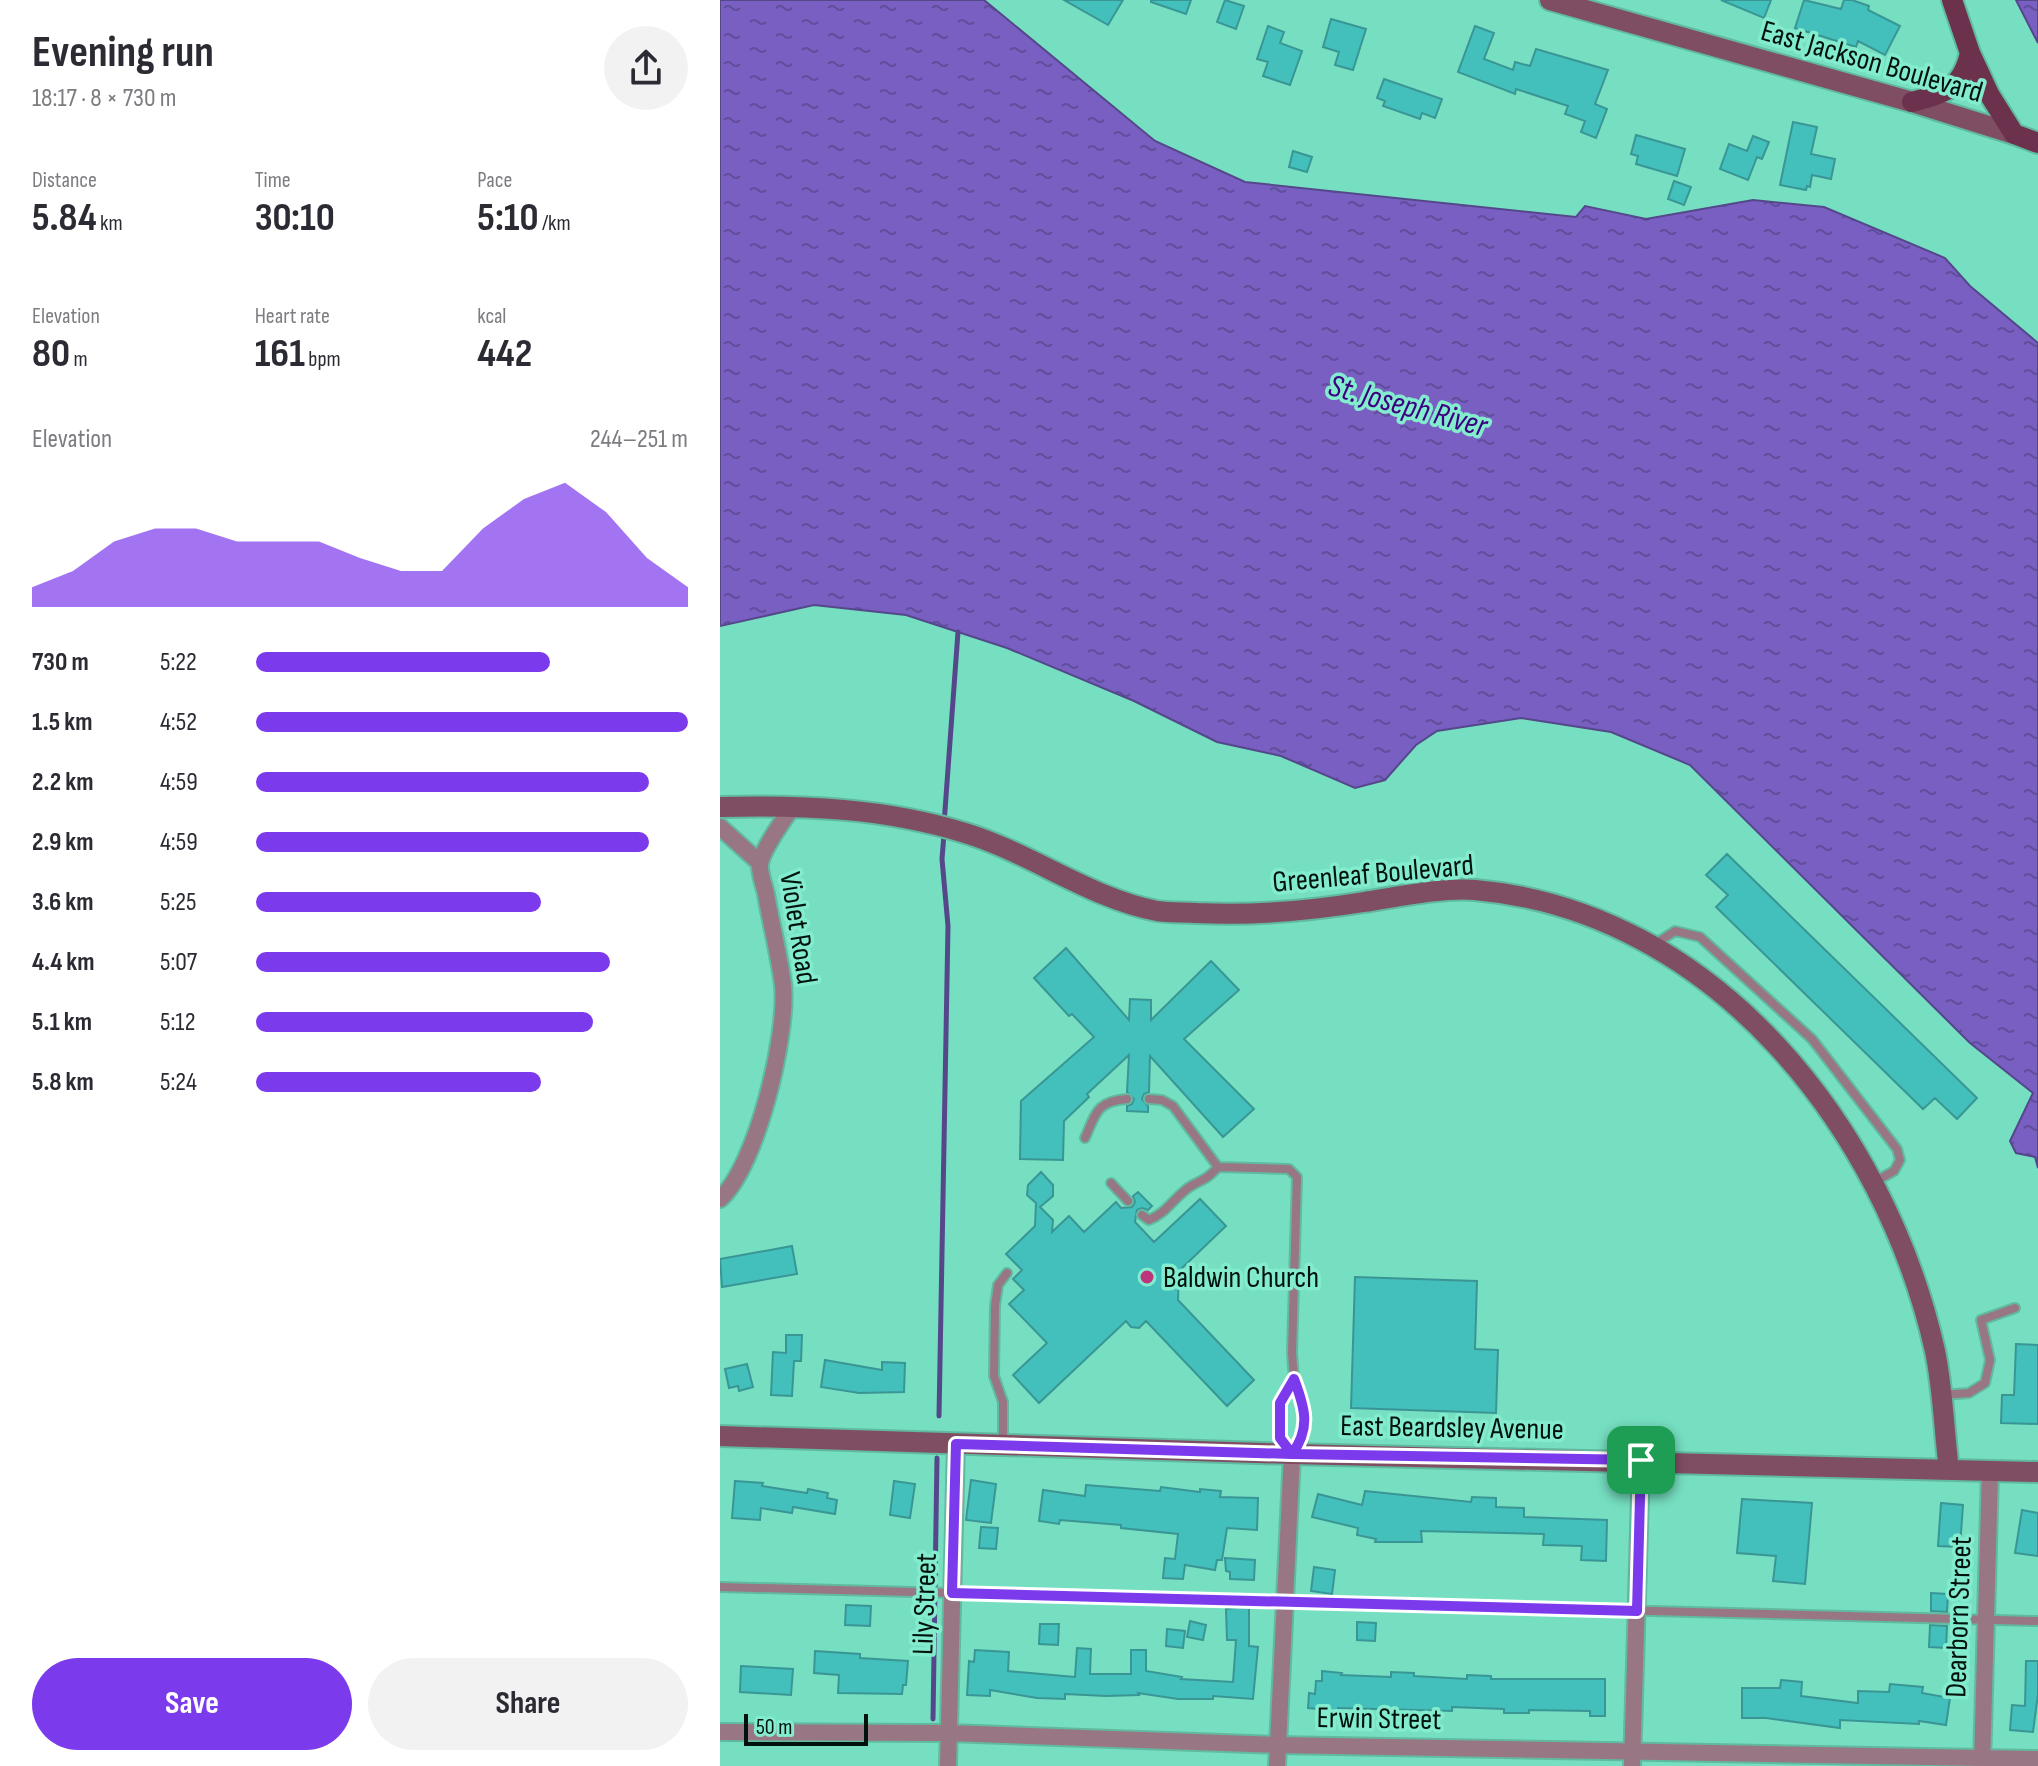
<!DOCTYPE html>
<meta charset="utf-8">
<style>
:root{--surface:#fff;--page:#f2f2f3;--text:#2b2b33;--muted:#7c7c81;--accent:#7c3aed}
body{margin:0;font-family:"Sofia Sans Condensed",sans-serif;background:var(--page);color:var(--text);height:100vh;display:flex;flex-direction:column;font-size:30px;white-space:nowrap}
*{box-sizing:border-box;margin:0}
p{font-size:26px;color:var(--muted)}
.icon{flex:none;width:44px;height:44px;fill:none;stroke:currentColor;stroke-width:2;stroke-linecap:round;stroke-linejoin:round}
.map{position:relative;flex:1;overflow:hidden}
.panel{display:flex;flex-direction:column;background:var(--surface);width:720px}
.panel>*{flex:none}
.scale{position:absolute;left:24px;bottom:20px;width:124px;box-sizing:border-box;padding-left:8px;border:4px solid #00120c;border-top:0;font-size:22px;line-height:28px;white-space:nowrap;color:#00120c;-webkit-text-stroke:6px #83ecce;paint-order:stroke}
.pin{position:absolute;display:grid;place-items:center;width:68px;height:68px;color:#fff;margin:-34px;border-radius:16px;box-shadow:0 4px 12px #0006}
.round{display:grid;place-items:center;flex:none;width:84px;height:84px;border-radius:42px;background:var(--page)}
.summary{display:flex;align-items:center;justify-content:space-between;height:136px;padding:0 32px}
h1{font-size:44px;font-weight:700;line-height:60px}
.figures{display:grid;grid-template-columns:repeat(3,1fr);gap:12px;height:136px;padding:8px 32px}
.figures div{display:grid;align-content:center}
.figures b{font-size:40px;font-weight:700}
.figures small{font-size:22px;font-weight:400}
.figures p{font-size:22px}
.chart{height:224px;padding:16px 32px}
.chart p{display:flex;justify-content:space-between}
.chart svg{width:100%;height:144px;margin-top:8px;fill:var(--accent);opacity:.7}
.cta{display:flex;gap:16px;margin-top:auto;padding:16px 32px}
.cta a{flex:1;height:92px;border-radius:48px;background:var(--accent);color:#fff;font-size:32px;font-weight:700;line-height:92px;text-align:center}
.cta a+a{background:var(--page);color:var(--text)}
ul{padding:0 32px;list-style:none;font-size:26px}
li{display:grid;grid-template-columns:128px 96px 1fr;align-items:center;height:60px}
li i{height:20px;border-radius:10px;background:var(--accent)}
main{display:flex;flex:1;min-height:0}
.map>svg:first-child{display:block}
.water{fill:url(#water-ripples);stroke:#54488b;stroke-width:2}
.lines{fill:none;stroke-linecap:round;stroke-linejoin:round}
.stream{stroke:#54488b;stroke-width:5}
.building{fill:#43bfbc;stroke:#3a9694;stroke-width:2}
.lane-casing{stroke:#61baa0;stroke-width:12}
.street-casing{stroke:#61baa0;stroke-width:20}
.secondary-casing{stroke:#61baa0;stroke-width:24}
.primary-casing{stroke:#61baa0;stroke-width:24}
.lane{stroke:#997684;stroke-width:8}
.street{stroke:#997684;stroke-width:16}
.secondary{stroke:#804e63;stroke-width:20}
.primary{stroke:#6c314c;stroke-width:20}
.route-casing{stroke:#fff;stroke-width:16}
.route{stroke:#7c3aed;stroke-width:10}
.poi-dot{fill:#bb367b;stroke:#83ecce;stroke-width:3}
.labels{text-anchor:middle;stroke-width:7;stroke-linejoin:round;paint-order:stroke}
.street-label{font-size:30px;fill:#00120c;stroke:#83ecce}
.poi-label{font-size:30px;fill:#00120c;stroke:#83ecce;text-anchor:start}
.water-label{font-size:32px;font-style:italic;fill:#3c0081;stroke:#83ecce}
</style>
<main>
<section class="panel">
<div class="summary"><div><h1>Evening run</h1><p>18:17 · 8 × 730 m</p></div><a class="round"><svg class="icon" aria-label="share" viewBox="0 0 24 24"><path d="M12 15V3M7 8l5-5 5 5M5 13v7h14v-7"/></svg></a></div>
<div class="figures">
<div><p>Distance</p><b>5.84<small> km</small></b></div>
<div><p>Time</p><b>30:10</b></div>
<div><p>Pace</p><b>5:10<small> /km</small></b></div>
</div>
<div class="figures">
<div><p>Elevation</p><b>80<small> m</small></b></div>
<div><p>Heart rate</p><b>161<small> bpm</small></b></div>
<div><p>kcal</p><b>442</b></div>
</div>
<div class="chart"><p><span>Elevation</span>244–251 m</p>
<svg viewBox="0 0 160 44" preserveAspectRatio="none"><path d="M0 44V38L10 33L20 24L30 20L40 20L50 24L60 24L70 24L80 29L90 33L100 33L110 20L120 11L130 6L140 15L150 29L160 38V44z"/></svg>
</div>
<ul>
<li><b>730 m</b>5:22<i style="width:68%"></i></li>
<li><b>1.5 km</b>4:52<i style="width:100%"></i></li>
<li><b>2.2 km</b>4:59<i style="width:91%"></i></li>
<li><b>2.9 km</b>4:59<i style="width:91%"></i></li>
<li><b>3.6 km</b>5:25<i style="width:66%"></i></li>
<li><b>4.4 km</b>5:07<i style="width:82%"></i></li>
<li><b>5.1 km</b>5:12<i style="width:78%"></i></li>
<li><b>5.8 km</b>5:24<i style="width:66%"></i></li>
</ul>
<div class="cta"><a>Save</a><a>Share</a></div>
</section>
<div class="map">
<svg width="1318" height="1766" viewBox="0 0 1318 1766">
<defs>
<pattern id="water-ripples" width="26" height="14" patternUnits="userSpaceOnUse" patternTransform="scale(2)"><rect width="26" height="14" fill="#785fc1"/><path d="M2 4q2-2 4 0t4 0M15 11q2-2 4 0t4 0" fill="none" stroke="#604d9b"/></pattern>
</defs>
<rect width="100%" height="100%" fill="#76dfc1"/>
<!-- water -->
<path class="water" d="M0 0H264L435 141 525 182 856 217 865 206 926 219 1033 200 1104 207 1225 258 1250 286 1318 343V1168L1315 1157 1296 1153 1290 1141 1313 1093 1250 1043 970 765 891 732 801 718 717 731 696 745 665 780 635 788 561 756 497 742 414 701 287 648 186 615 94 605 0 626Z
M1296 0H1318V43Z"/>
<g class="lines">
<!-- stream -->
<path class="stream" d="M224 824 238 632
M219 1416 228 926 222 859 224 834
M213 1719 217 1458"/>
</g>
<!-- building -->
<path class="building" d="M344 0H403L388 25Z
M431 0H471L466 14 431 2Z
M505 0 524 6 516 29 497 22Z
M1001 0H1051L1044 18Z
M1084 0 1121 9 1124 0H1132L1149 6 1148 10 1180 26 1165 55 1138 41 1136 47 1075 28Z
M611 19 646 29 633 70 615 65 619 52 603 47Z
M548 26 564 32 560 43 582 51 570 85 543 76 548 62 537 59Z
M755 26 774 33 764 59 793 70 795 62 810 66 816 49 888 70 875 104 887 109 876 138 861 132 865 121 845 114 848 106 796 89 795 94 738 72Z
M664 79 722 99 715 118 702 113 700 119 663 106 665 101 657 98Z
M1073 122 1097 127 1091 154 1115 159 1111 179 1092 175 1090 187 1087 186 1086 190 1060 185Z
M916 135 965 149 957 176 916 164 918 156 911 154Z
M1033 136 1049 142 1042 159 1037 157 1028 180 1000 169 1009 144 1027 151Z
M573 151 592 157 587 172 569 167Z
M954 181 971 187 964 205 948 199Z
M1007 854 1257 1098 1237 1119 1215 1098 1203 1109 996 907 1008 895 986 875Z
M346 948 409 1020 410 999 431 1000V1020L491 961 519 990 464 1039 534 1109 503 1137 430 1056 429 1092 424 1094 422 1099 428 1106V1112L407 1111V1106L412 1104 414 1099 407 1092 409 1055 367 1094 369 1097 344 1121 343 1160 300 1159 301 1101 374 1037 352 1014 349 1016 314 978Z
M321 1172 333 1185V1196L320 1207 333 1220 332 1232 349 1216 364 1232 396 1202 401 1208 412 1207 415 1202 413 1196 418 1192 432 1206 428 1210 422 1208 417 1210 415 1222 434 1242 480 1199 506 1226 459 1271 458 1300 534 1380 507 1406 426 1321 419 1328 411 1327 406 1321 319 1403 293 1375 327 1343 289 1304 304 1290 293 1279 302 1270 286 1254 315 1226 316 1203 307 1195 308 1185Z
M72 1246 77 1274 2 1287 0 1259Z
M635 1277 757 1281 755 1349 778 1350 776 1413 631 1408Z
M66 1335H82L81 1361H74L72 1396 51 1395 53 1352 66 1353Z
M1296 1344 1318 1345V1424L1281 1423 1282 1395H1294Z
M105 1360 162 1370V1362L185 1363 184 1392 139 1393 101 1387Z
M27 1364 33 1387 19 1391 18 1386 9 1388 5 1369Z
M251 1480 276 1484 271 1523 246 1520Z
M15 1481 43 1483 42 1486 87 1493 88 1489 108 1493 107 1498 117 1500 115 1514 73 1507 72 1513 41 1508 40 1520 12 1518Z
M174 1481 195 1484 190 1518 170 1515Z
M366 1485 440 1491 441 1487 480 1492V1489L501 1491 500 1497 538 1498 537 1530 507 1528 502 1560H497L495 1570 465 1565 463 1579 443 1578 445 1558 455 1559 458 1534 401 1528V1525L340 1520 339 1524 319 1521 323 1490 365 1496Z
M645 1491 751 1502 752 1497 776 1498V1507L804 1508V1517L887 1520 886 1561 861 1560 862 1546 823 1545 824 1534 701 1531 702 1542H655L656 1539 637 1535 638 1528 592 1517 598 1494 642 1505Z
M1022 1499 1092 1503 1085 1584 1053 1581 1056 1556 1017 1553Z
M1221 1503 1243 1505 1240 1547 1218 1546Z
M1302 1510 1318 1513V1556L1295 1553Z
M261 1527 278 1528 276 1549 259 1548Z
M505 1558 535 1560 534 1580 510 1579V1572L506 1571Z
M594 1567 615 1570 612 1594 591 1591Z
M1211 1593 1228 1594 1227 1612 1211 1611Z
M126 1605 151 1606 150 1626 125 1625Z
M519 1607 529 1608V1646L538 1647 533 1699 493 1696V1699H458L418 1693 419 1695 386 1696 345 1694V1699L317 1698 270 1690V1696L247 1695 249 1661 254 1662 255 1650 289 1652 288 1671 355 1677 357 1648 371 1649 370 1674H411V1650H426V1671L462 1677 461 1679 513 1682 516 1640H507L506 1609Z
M470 1621 486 1625 483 1640 467 1637Z
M637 1622 656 1623 655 1641 637 1640Z
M320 1624H339L338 1645 319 1644Z
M1210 1625 1227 1626 1226 1648 1209 1647Z
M447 1629 465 1631 463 1648 446 1646Z
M95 1651 140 1654V1658L188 1661 186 1685H183L182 1694 118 1693 119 1675 94 1673Z
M1306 1661H1318V1694L1313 1732 1290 1730 1292 1705 1305 1706Z
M21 1666 73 1669 71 1695 20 1692Z
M602 1671 622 1673 621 1675 671 1677V1672L694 1673V1676L747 1679V1675L771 1676V1679H885V1716H870V1711L809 1710V1713H784V1709L732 1707V1711L618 1708V1711L588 1708 589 1693 595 1694 596 1681H602Z
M1061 1680 1082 1682 1081 1696 1138 1703V1691L1169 1692 1170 1684 1203 1687 1202 1693 1230 1698 1226 1725 1199 1721V1724L1120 1720V1728L1046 1718H1022V1688H1060Z"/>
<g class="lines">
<defs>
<path id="lane" d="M932 946 955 931 980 937 1092 1039 1177 1149 1180 1160 1174 1171 1154 1182
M365 1138C376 1113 377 1101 407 1099
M498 1167 569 1169 577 1177 572 1353 574 1379 584 1406 583 1439 572 1454 560 1438V1403L574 1379
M391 1183 408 1201
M422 1215 429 1220C447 1213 455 1196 471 1186 485 1178 486 1180 498 1167L453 1106 442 1100 429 1099
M1221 1395 1249 1393 1265 1383 1270 1360 1261 1320 1295 1308
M283 1444V1402L274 1376 275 1306 278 1285 287 1273
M0 1587 1318 1621"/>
<path id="street" d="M0 827 40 863
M0 1199C37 1166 68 1034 63 985 59 954 51 924 46 894 44 885 39 872 40 864 42 850 65 817 74 805
M0 1732 229 1733 558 1745 1318 1759
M1262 1765 1270 1471
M228 1766 236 1444
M557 1766 572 1454
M912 1766 921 1460"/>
<path id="secondary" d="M830 0 1192 102 1294 134
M0 807C83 805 165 808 245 833 311 853 369 898 437 911 450 913 464 912 477 913 534 916 588 911 644 902 676 897 724 887 755 890 995 911 1165 1129 1215 1351 1223 1389 1224 1431 1229 1470
M0 1436 572 1454 1318 1472"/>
<path id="primary" d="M1232 0 1250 53 1269 94 1294 134 1318 143
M1192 102C1225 93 1242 89 1250 53"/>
</defs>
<!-- lane casing -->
<use href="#lane" class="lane-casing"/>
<!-- street casing -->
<use href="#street" class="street-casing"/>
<!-- secondary casing -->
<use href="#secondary" class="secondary-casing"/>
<!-- primary casing -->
<use href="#primary" class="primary-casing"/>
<!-- lane -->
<use href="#lane" class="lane"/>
<!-- street -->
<use href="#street" class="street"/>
<!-- secondary -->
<use href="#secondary" class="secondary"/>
<!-- primary -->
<use href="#primary" class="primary"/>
</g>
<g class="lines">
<defs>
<path id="route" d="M921 1460 572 1454C591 1428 585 1408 574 1379L560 1403V1438L572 1454 236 1444 232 1593 917 1611 921 1460"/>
</defs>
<!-- route casing -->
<use href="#route" class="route-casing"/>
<!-- route -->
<use href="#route" class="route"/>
</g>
<!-- markers -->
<circle class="poi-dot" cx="427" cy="1277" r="8"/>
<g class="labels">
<!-- street labels -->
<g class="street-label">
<text transform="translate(1152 61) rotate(16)" y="10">East Jackson Boulevard</text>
<text transform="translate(653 873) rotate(-5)" y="10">Greenleaf Boulevard</text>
<text transform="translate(79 928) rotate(81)" y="10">Violet Road</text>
<text transform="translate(732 1427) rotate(1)" y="10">East Beardsley Avenue</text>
<text transform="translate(204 1604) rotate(-88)" y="10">Lily Street</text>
<text transform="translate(1238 1617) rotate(-88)" y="10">Dearborn Street</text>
<text transform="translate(659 1718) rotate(1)" y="10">Erwin Street</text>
</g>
<!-- poi labels -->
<g class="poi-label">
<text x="443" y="1287">Baldwin Church</text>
</g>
<!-- water labels -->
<g class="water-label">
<text transform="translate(688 405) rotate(15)" y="11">St. Joseph River</text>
</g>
</g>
</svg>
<div class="scale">50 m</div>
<div class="pin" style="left:921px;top:1460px;background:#1e9e55"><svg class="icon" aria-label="arrive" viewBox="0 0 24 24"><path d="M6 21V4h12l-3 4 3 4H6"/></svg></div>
</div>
</main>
